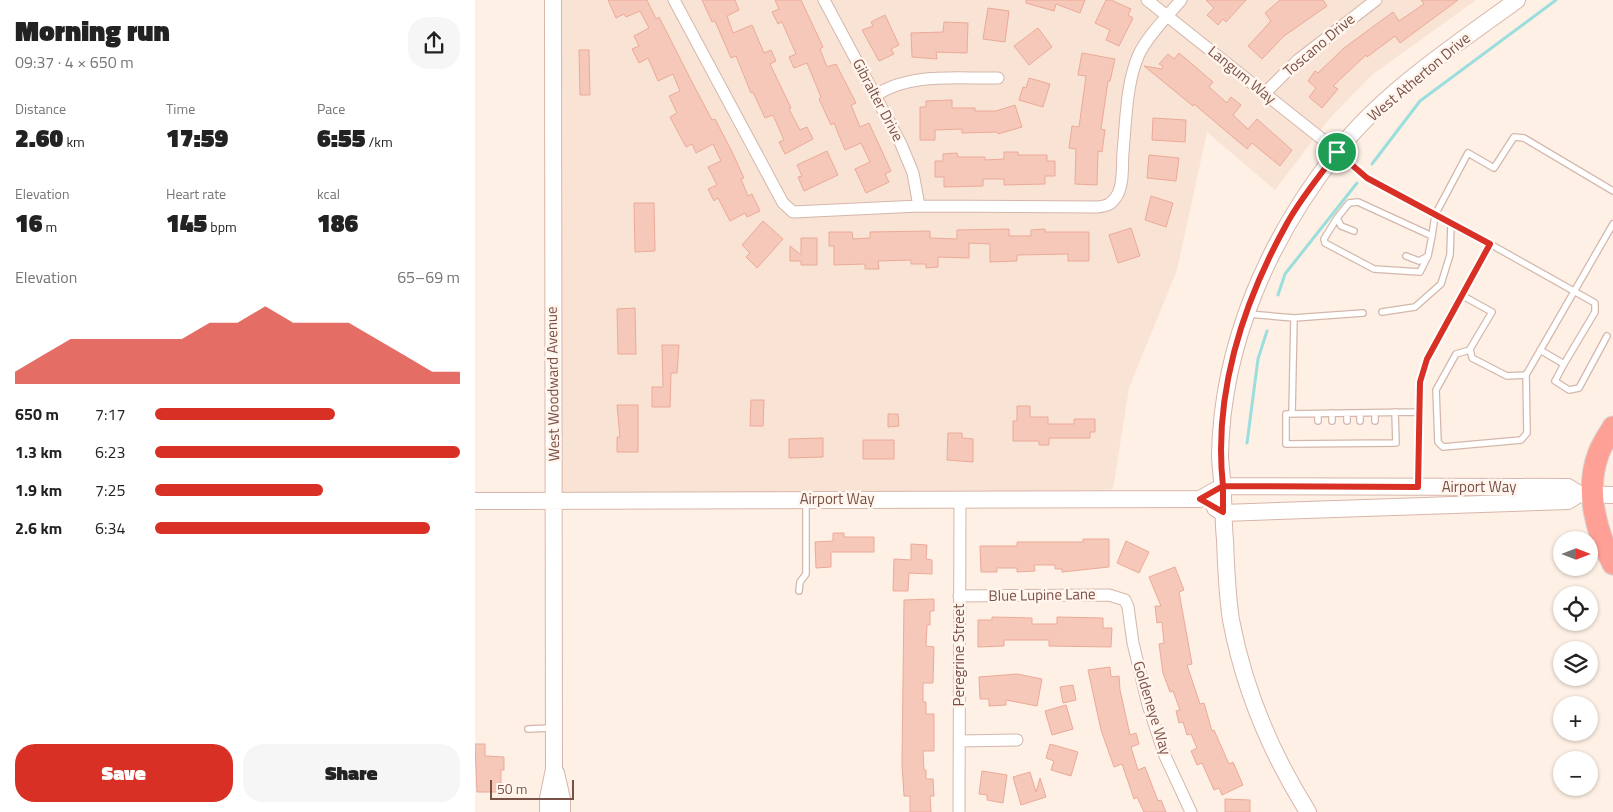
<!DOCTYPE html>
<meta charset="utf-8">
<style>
:root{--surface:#fff;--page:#f6f6f6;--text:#222;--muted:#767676;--accent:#d93025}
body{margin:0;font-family:"Titillium Web",sans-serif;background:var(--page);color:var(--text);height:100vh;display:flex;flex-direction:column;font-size:19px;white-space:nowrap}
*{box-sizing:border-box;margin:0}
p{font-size:16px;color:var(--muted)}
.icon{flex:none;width:28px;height:28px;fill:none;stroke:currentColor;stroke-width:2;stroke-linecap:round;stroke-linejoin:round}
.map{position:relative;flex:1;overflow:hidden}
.sheet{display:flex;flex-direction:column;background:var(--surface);width:475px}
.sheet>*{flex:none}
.needle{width:32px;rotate:90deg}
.tools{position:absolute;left:1078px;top:531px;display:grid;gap:10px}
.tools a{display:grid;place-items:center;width:45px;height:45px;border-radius:50%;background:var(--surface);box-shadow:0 1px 4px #0004;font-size:25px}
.scale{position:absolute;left:15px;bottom:12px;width:84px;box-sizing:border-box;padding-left:5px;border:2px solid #7a5147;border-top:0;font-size:14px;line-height:18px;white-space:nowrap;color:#7a5147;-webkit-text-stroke:4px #fff5ec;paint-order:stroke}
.pin{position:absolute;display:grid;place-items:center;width:42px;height:42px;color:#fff;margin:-21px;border:2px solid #fff;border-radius:50%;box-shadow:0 1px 5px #0007}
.round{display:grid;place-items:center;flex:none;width:52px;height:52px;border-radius:20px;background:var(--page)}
.headline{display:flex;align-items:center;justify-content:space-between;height:85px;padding:0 15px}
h1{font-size:28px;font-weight:800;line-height:38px}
.metrics{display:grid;grid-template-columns:repeat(3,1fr);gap:8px;height:85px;padding:5px 15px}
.metrics div{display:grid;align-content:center}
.metrics b{font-size:25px;font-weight:800}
.metrics small{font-size:14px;font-weight:400}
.metrics p{font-size:14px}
.chart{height:140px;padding:10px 15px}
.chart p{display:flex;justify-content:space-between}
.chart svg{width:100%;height:90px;margin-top:5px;fill:var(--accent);opacity:.7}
.primary-button{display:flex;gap:10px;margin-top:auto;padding:10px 15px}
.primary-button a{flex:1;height:58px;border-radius:20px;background:var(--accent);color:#fff;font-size:20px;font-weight:800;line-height:58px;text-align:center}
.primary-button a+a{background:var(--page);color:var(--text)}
ul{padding:0 15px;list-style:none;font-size:16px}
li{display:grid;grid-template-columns:80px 60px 1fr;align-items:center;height:38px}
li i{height:12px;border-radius:6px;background:var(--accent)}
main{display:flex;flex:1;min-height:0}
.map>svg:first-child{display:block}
.residential{fill:#f9e3d5}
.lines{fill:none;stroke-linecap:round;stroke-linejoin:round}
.stream{stroke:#9cdddd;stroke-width:3}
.building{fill:#f6c8b9;stroke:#ebaa98}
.lane-casing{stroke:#d4b7ab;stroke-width:8}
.street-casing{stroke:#d4b7ab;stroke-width:13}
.secondary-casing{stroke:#d7b6a9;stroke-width:18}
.highway-casing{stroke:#dacecb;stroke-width:23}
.lane{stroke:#fff;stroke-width:5.5}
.street{stroke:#fff;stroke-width:11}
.secondary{stroke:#fff;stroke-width:16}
.highway{stroke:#fea095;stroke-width:21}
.route-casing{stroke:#fff;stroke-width:10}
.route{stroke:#d93025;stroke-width:6}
.labels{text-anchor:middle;stroke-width:5;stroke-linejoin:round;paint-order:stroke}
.street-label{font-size:15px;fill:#7a5147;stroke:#fff5ec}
</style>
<main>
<section class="sheet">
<div class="headline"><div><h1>Morning run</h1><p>09:37 · 4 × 650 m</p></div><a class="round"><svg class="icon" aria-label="share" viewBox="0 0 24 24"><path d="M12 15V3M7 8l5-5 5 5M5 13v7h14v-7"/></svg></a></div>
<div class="metrics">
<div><p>Distance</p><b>2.60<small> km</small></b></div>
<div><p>Time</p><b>17:59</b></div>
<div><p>Pace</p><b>6:55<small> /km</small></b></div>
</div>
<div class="metrics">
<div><p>Elevation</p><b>16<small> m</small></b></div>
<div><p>Heart rate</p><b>145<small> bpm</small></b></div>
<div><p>kcal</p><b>186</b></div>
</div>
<div class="chart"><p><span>Elevation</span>65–69 m</p>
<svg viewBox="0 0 160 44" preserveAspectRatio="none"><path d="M0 44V38L10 30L20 22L30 22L40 22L50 22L60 22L70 14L80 14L90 6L100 14L110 14L120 14L130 22L140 30L150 38L160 38V44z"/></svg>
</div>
<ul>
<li><b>650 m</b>7:17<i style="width:59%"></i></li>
<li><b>1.3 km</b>6:23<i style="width:100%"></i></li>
<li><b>1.9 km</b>7:25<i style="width:55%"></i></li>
<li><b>2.6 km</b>6:34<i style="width:90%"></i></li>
</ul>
<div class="primary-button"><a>Save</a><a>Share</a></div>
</section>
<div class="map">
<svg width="1138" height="812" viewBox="0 0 1138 812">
<rect width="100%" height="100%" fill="#fef0e4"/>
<!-- residential -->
<path class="residential" d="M84 0H1001L898 74 854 119 800 190 732 132 702 270 654 388 638 489 523 497 79 502Z"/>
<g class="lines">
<!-- stream -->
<path class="stream" d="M897 164 945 101 1081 0
M803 295 810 274 882 183
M772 443 783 359 792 331"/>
</g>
<!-- building -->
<path class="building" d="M133 0H172L181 19 184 17 218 84 237 120 240 119 257 152 269 178 266 179 273 196 277 194 285 211 272 217 270 213 255 221 243 198 239 201 233 189 242 185 233 167 246 161 238 144 221 153 217 144 211 147 195 117 202 113 194 96 205 91 198 74 183 81 173 58 164 63 157 49 164 46 159 36 174 28 165 11 151 17 149 14 141 18Z
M227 0H260L264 10 252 16 258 33 277 25 289 53 296 50 301 61 295 64 316 108 314 109 325 130 332 127 338 139 310 154 304 142 309 140 298 115 290 118 278 92 276 93 261 56 256 58 240 21 237 22Z
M300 0H326L348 47 345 49 352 67 361 64 381 103 376 105 385 127 394 123 416 171 410 174 414 182 391 193 380 169 395 162 386 143 370 150 359 123 356 125 344 99 346 97 332 63 319 68 314 57 321 54 307 22 303 24 297 12 304 9Z
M551 0H610L605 13 581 4 579 11 551 3Z
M631 0H636L656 9 653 15 658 18 644 46 631 40 635 30 620 23Z
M731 0H771L751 22 748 19 743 25 732 15 739 8Z
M805 0H848L852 6 809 36 787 59 773 46 796 21 790 13Z
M946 0H983L925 43 920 36 892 57 891 55 858 86 863 89 847 108 834 97 841 88 833 81 840 71 843 73 869 48 918 12 924 21 949 4Z
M513 8 534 11 530 42 508 39Z
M410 15 424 45 416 49 419 54 404 61 387 30 398 26 396 22Z
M469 22 493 23 492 53 461 52 462 59 437 57 436 33 468 32Z
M563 28 577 47 554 65 539 46Z
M104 50H114L115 95H105Z
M607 53 640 59 635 81H633L626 129 630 130 627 152 623 151 622 185 600 184 601 149 594 148 597 126 604 127 611 76 603 75Z
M704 53 738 82 734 87 752 103 756 97 766 105 758 115 773 129 782 119 817 150 805 166 777 143 772 149 719 104 718 106 669 66 687 69 688 66 684 64 693 54 699 59Z
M554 78 575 84 568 107 544 100 548 87 551 88Z
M477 100V108H500V111H521L540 105 547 127 523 134 522 132 487 133V129L460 130V140H445V107H451V101Z
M678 118 711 120 710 142 677 140Z
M352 151 363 175 329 191 323 177 327 176 322 165Z
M529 152H543V155H572V161H580V176H570V184L529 185V179H508V186L469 187V177H460V161H468V154L482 153 483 157H510V160L529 159Z
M674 155 704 158 701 181 672 178Z
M676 196 698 203 691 227 670 220Z
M159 203H179L180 251 160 252Z
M288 221 308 239 282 268 271 257 275 253 267 245Z
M656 228 665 256 643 263 634 235Z
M534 229V236H556V230L570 229V232H614V261H593V254L542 255V261L515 262V244L494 243V258L463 257V267L451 268V264H436V260L403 261 404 269H390V264L359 265V246H354V232H377L378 239 395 238V232L455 231V238L482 239V230Z
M326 238H342V265H326V261H315V246L326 255Z
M160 308 161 354H143L142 309Z
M187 345H204L202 373H196L195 407H177V387H188Z
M276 400H289L288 426H275Z
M142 405H163V452H142V437H145Z
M542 406H555V417H573V424H599V419H620V432H615V438H574V445H564V441H538V421H542Z
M413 414H423L424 426 413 427Z
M473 433H487V438L498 439V462L472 460Z
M348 438V457L314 458V439Z
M388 440H419V459H388Z
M358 533H369V537H399V552H356V567L341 568 340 542 358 541Z
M608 539H634V567L587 572V569H580V565H559L560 571 542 572V568H522V572H506L505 546H542V542H608Z
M651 541 674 552 664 573 642 563Z
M436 544 452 545 451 559 457 560V574L434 573 433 591H418L419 559 436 560Z
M700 567 709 590 704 592 717 664 712 665 725 704 729 703 737 731 739 730 754 764 758 762 768 785 747 795 744 788 739 790 727 763 722 765 716 751 722 748 716 734 712 735 708 722 704 723 701 711 705 710 698 691 695 692 688 673 684 644 689 643 687 622 682 623 680 606H686L674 577Z
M459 599V611H455V625H452L451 646 459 647 458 683H448V702H451V714H459V751H448L449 770H451V779H458L459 796H455L456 812H435V796H429L427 764 429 600Z
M517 617 557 618V624H582V617L628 618V628H637L636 647 574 646V640H529V646L503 647V620H517Z
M635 667 636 677 644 676 645 690 655 735 661 733 664 744 656 747 663 770 670 767 683 801 686 800 691 812H669L662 797 659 799 647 764 639 767 626 730 613 670Z
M542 674 567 679 562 706 531 700V705L514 706V699H505L504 677Z
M598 685 601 700 588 703 585 687Z
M591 705 598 729 577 735 570 711Z
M0 744H10V756L29 757V770H26V792H2Z
M575 744 603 752 596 776 576 770 579 761 571 758Z
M507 771 532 775 528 803 512 800V795L504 794Z
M555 772 561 792 565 778 571 797 546 805 538 777Z
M750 799 775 800V812H750Z"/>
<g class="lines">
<defs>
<path id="lane" d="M863 153 893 178 1015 244 952 359 945 382 943 485
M862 218 849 239 850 243 899 269 945 272 953 256
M879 231 866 226 862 218 874 203 883 202 957 236 960 215 993 153 1019 168 1039 137 1049 138 1138 191
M1015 244 1120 303V312L1089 364 1065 350
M931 256 944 261 953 256 957 236
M988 296 1017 312 995 349 997 358 1032 376 1051 375 1138 224
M907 312 940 307 966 284 975 255 976 224
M773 314 819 318 888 313
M995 350 981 354 961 390 963 442 968 447 1046 440 1052 433 1051 374
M1089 364 1080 381 1094 390 1104 388 1132 336
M920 412 921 443 811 444V414L944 412
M857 413V421
M872 413V421
M885 413V421
M900 413V421
M817 414 819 318
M843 421V414
M324 591 325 582 331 574V502
M53 729 77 728"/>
<path id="street" d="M199 0 308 203 318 212 444 206 622 207C631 206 636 205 641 197 649 186 647 165 648 152 651 121 651 83 664 54 674 34 692 17 706 0
M349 0 426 144 438 173 444 206
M672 0 862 151
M790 93 823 60 901 0
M401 95C435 72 483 79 523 78
M484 596 634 595 650 600 653 607 658 643 673 705 690 756 716 812
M484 741 542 740
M484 812 485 498"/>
<path id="secondary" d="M0 501 725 499 748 486 1093 487 1104 494
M740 508 748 513 1093 501 1104 494 1138 495
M81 773 87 799V812
M73 812V798L79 769C79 512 77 256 78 0
M833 812C796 753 769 689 756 620 752 594 751 567 750 540 748 521 749 502 747 483 747 474 745 464 745 455 747 344 794 238 862 152 907 93 982 44 1042 0"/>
<path id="highway" d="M1138 427C1133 436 1126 445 1123 455 1110 491 1121 532 1138 564"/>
</defs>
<!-- lane casing -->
<use href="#lane" class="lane-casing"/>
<!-- street casing -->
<use href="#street" class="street-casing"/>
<!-- secondary casing -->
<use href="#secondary" class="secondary-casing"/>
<!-- highway casing -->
<use href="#highway" class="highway-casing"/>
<!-- lane -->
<use href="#lane" class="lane"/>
<!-- street -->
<use href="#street" class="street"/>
<!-- secondary -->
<use href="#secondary" class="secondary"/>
<!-- highway -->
<use href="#highway" class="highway"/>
</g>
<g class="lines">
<defs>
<path id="route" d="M862 152C845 176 824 200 810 227 767 305 738 396 748 486L725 499 748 512V486L943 487 945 382 952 359 1015 244 892 178 862 152"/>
</defs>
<!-- route casing -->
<use href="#route" class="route-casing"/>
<!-- route -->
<use href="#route" class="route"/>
</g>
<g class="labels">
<!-- street labels -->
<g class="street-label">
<text transform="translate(844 45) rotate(-40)" y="5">Toscano Drive</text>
<text transform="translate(767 75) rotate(39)" y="5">Langum Way</text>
<text transform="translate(944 77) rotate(-40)" y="5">West Atherton Drive</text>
<text transform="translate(403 100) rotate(62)" y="5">Gibralter Drive</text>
<text transform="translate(78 384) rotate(-91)" y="5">West Woodward Avenue</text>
<text x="1004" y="492">Airport Way</text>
<text x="362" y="504">Airport Way</text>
<text transform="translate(567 595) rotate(-1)" y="5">Blue Lupine Lane</text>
<text transform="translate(484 655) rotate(-90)" y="5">Peregrine Street</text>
<text transform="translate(677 708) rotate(73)" y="5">Goldeneye Way</text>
</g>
</g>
</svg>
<div class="tools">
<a><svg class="needle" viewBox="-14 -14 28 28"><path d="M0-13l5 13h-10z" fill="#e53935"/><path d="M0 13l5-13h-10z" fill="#767676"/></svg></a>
<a><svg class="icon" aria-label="locate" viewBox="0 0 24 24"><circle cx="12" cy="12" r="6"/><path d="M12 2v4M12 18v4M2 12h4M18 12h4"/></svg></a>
<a><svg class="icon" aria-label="layers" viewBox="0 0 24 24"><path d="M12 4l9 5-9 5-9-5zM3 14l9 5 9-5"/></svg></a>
<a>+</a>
<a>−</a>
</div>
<div class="scale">50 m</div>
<div class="pin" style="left:862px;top:152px;background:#1e9e55"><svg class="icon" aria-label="arrive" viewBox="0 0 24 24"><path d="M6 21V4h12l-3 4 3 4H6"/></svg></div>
</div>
</main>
